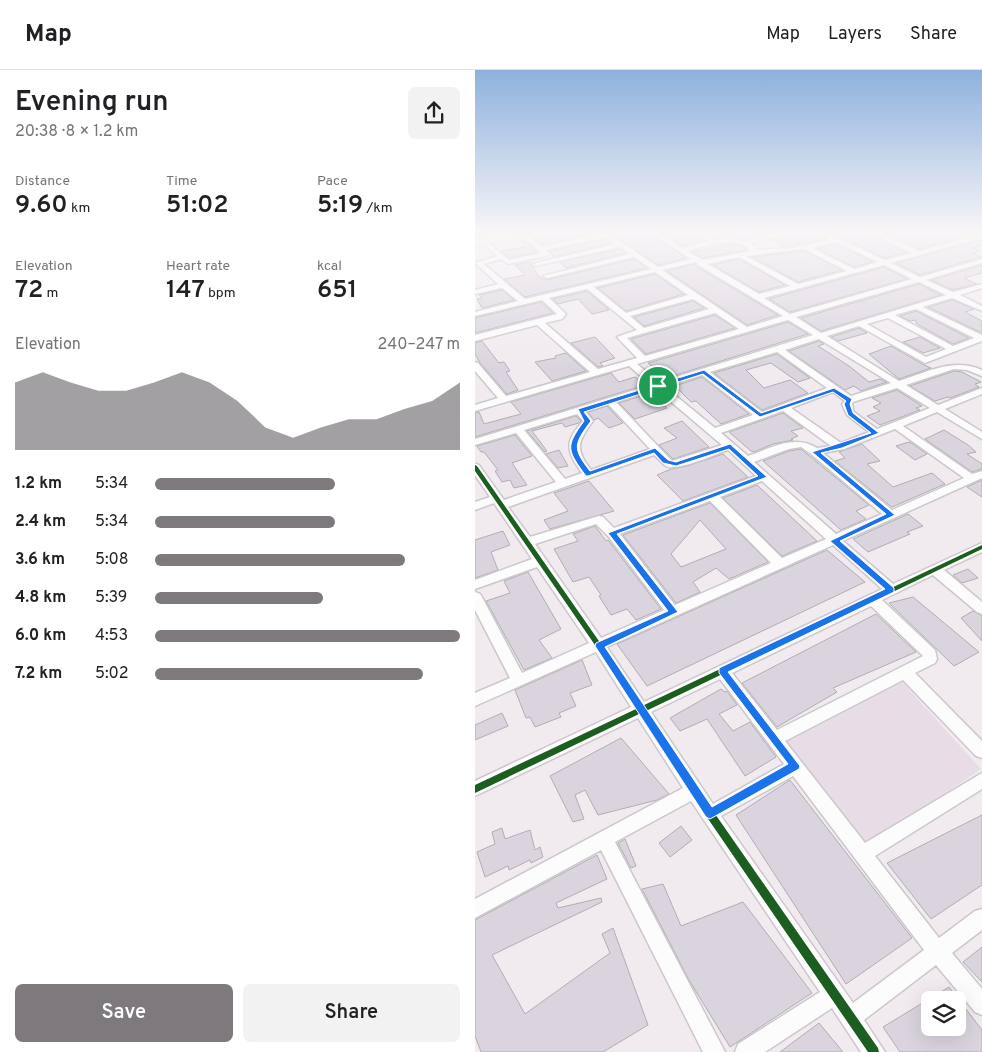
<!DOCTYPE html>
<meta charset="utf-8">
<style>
:root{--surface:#fff;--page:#f2f2f2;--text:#202124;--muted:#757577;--line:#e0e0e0;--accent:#7d797d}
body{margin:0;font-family:Overpass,sans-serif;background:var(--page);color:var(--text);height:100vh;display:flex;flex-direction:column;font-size:19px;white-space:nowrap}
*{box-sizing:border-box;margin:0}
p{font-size:16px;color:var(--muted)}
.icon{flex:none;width:28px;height:28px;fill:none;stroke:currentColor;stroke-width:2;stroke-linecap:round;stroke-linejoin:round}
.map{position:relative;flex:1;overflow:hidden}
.drawer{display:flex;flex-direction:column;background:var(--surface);width:475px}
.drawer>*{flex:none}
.tools{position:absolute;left:446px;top:921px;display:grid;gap:10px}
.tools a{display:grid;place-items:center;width:45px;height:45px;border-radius:8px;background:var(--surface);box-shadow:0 5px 20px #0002;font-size:25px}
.pin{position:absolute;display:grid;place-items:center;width:42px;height:42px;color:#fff;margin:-21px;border:2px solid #fff;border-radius:50%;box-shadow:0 1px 5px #0007}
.round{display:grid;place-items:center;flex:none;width:52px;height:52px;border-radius:8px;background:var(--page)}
.headline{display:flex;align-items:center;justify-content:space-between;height:85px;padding:0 15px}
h1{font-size:28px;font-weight:600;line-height:38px}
.metrics{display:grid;grid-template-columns:repeat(3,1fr);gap:8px;height:85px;padding:5px 15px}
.metrics div{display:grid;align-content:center}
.metrics b{font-size:25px;font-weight:600}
.metrics small{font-size:14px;font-weight:400}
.metrics p{font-size:14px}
.chart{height:140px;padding:10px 15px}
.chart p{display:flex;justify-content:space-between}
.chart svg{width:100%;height:90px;margin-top:5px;fill:var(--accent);opacity:.7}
.action{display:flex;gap:10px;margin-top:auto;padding:10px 15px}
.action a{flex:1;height:58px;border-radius:8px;background:var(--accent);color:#fff;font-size:20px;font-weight:600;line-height:58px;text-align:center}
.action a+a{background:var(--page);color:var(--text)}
ul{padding:0 15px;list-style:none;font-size:16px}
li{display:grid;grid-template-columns:80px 60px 1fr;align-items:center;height:38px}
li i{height:12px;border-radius:6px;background:var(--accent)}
header{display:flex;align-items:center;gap:30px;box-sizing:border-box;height:70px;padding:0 25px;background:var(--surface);border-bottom:1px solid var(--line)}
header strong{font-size:24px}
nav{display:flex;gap:28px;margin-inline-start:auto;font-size:18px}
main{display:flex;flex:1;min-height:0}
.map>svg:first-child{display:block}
.built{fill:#e8dce6}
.building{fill:#dad4de;stroke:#b1adb1;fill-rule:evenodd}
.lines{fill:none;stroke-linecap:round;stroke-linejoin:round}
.street-casing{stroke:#ccc7cb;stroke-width:3}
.secondary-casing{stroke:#ccc7cb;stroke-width:2}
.street{fill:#fdfcfd;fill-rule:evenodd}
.secondary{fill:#fdfcfd;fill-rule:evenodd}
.cycleway-casing{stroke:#fff;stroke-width:3}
.cycleway{fill:#1b5e20;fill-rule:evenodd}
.route{fill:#1a73e8;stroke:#fff;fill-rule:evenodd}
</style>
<header>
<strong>Map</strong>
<nav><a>Map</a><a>Layers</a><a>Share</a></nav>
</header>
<main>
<section class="drawer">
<div class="headline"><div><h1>Evening run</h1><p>20:38 · 8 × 1.2 km</p></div><a class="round"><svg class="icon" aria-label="share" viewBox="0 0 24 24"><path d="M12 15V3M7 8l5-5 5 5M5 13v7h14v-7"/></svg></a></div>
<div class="metrics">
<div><p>Distance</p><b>9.60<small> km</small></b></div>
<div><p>Time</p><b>51:02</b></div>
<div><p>Pace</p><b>5:19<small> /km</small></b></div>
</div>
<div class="metrics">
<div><p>Elevation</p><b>72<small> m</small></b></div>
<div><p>Heart rate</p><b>147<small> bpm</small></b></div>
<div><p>kcal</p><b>651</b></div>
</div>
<div class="chart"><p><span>Elevation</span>240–247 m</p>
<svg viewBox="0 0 160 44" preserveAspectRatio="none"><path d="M0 44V11L10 6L20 11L30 15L40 15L50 11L60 6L70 11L80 20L90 33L100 38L110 33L120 29L130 29L140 24L150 20L160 11V44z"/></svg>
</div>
<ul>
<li><b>1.2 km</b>5:34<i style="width:59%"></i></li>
<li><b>2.4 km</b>5:34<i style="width:59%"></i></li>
<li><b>3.6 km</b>5:08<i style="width:82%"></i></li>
<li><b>4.8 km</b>5:39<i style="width:55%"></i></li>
<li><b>6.0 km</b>4:53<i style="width:100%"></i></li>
<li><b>7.2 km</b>5:02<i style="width:88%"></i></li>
</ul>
<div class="action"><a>Save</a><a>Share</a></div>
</section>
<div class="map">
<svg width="507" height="982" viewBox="0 0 507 982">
<rect width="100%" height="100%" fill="#f1ebf0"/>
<!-- built -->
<path class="built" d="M418 602 506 699 389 778 301 671Z"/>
<!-- building -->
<path class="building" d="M84 163H118L68 175 59 168Z
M136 163H174L211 188 183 195Z
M187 163H199L200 166 218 163 228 170 207 176Z
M319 163H342L350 168 310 177 296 170Z
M356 163H394L432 182 410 188Z
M409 163H503L444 179Z
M131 169 136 173 79 187 75 181Z
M49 170 62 182 34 188 26 181 50 177 46 171Z
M507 170V175L498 178 506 181 498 183 506 187 445 205 421 193Z
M256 174 266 176 272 180 228 188 217 182Z
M361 174 398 192 379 197 342 179Z
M145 179 151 183 91 198 85 192Z
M329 181 367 200 323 212 277 187Z
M159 189 172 198 50 227 29 209 50 205 40 195 54 192 65 208 72 210Z
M264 189 310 215 284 222 238 195Z
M220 194 222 197 303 245 272 255 192 201Z
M507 195V203L489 208 502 214 478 220 456 210Z
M409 197 432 209 315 242 294 229Z
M180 204 209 224 151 241 123 218Z
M444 214 466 225 346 261 326 248Z
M27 220 39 230 7 238 2 229 7 228 4 225Z
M112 221 134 240 117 244 103 229 83 234 78 229Z
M477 230 499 239 490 242 507 251V263L453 237Z
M218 231 229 238 169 256 159 247Z
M66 232 78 243 0 263V248Z
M441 241 494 268 478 274 442 254 440 250 435 251 425 246Z
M240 245 260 258 171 284 156 269Z
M313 252 333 264 191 308 173 293Z
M384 258 392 263 363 271 356 267Z
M120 267 140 288 125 293 128 296 123 297 96 273Z
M445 267 465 278 448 283 428 272Z
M7 271 24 293 29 292 35 301 31 302 43 320 32 324 5 293 0 284V273Z
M344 271 349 274 343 276 374 296 394 312 405 309 412 312 386 321 379 316 370 320 314 281Z
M416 276 449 295 456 298 424 309 394 284Z
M91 283 111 301 77 311 60 292 81 288 80 286Z
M302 284 335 308 323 312 296 293 271 300 289 318 315 310 333 323 287 340 239 303Z
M479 301 487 302 506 312 500 314 504 317 475 328 473 327 460 331 435 316Z
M136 303 144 312 160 307 170 315 0 367V343L4 342 9 354 31 348 46 344 36 332Z
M227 307 274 344 246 354 221 331 216 332 200 316Z
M422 320 447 336 441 338 445 340 405 355 392 346 405 341 398 337 406 333 397 328Z
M176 323 192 338 160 349 144 333Z
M132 336 148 353 134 358 123 348 119 350 113 342Z
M308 343 328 358 316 361 323 366 316 369 318 370 298 374 279 382 276 381 254 362Z
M101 346 106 351 104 353 90 357 87 353 57 361 72 381 70 382 52 361Z
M207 351 234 377 198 389 184 375 202 368 189 358Z
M469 360 493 375 501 382 492 384 507 394V399L497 402 450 369Z
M40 365 57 386 37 393 52 415 39 418 35 410 27 412 20 401 23 400 9 382H6L2 376Z
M434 372 438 374 452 384 440 390 421 376Z
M387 374 405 391 392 394 418 417 457 403 470 414 417 437 360 391 370 388 364 382Z
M326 379 394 435 381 441 391 449 366 460 288 391 314 381Z
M84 380 93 396 83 398 71 384Z
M248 384 273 407 208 431 182 405 196 399 212 396Z
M507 410V427L492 417Z
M114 411 139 441 75 459 69 450 93 441 79 423Z
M282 415 342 471 307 486 248 428Z
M235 433 293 492 254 509 241 498 218 512 225 522 201 533 148 465ZM225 450 251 479 206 497 196 484Z
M433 444 448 456 432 462 435 464 393 482 378 469Z
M120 456 131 471 133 470 186 539 161 550 152 539 136 545 124 526 126 525 114 507 98 512 79 479 103 471 98 464Z
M28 461 35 475 16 482 23 500 0 508V470Z
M352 480 390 512 172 616 142 574Z
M493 499 503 508 487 513 478 505Z
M53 502 86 559 64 570 77 588 49 600 11 531 35 523 29 511Z
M438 527 504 582 479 596 414 533Z
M498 541 507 546V571L486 548Z
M401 544 441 582 358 618 362 622 302 657 267 613Z
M107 590 117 615 95 623 101 636 84 643 86 647 60 657 55 647 51 648 40 620Z
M246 619 250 622 252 621 262 635 244 644 258 661 275 652 301 687 270 706 232 649 205 661 195 648Z
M27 643 33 656 0 670V655Z
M146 668 194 724 182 730 123 745 110 720 100 725 109 749 98 752 75 706Z
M315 710 437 868 371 914 261 745Z
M507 745V815L456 849 412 793Z
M206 756 217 770 195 787 184 773Z
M27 758 30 769 55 760 60 780 65 777 68 787 56 793 55 790 34 800 33 796 10 807 2 782 20 774 17 762Z
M150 769 161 796 156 798 143 773Z
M122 785 132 809 81 833 83 838 126 828 127 832 17 885 50 944 135 883 127 864 138 858 173 955 128 982H6L0 966V850Z
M188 814 206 856 268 832 337 923 255 977 214 910 167 819Z
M507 877V912L488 892Z
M474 917 507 960V982H425L408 957ZM455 930H482V958H455Z
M344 953 368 982H305Z"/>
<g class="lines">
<defs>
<path id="street" d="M44 163H51L67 177 126 163H133L183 197 216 189 176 163H184L207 178 233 171 220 163H228L240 170 256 168 270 171 305 163H317L276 173 281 180 318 178 355 169 344 163H352L410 190 437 183 396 163H404L444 181 507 164V168L416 193 445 207 507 189V193L451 210 478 222 507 214V218L485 225 507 236V241L477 228 448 237 507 265V271L450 293 384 256 352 266 424 311C452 302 479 287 507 300V306L492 300 479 299 431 315 463 335 507 318V324L470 339 507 362V369L462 342 428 356 497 404 507 401V408L368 471 418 514 507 473V482L469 500 507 532V544L502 542 458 505 407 530 460 580 462 589 460 593 440 603 507 671V688L501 686 428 610 310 671 390 773 507 703V719L400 786 464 868 500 841 507 839V860L477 883 507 919V945L500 942 461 895 389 950 410 982H386L357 938 290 982H260L263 974 345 922 216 731 140 772 250 982H228L126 780 0 848V829L208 718 163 648 0 726V711L156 637 121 582 0 636V623L35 608 0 540V522L5 524 7 527 47 603 114 573 62 497 0 519V510L57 489 19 433 0 440V432L15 427 0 405V394L4 395 29 430 81 412 41 363 0 375V369L176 315 154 296 0 341V335L23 328 0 301V292L3 293 31 326 115 302 62 255 0 271V265L82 244 67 230 0 246V242L43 231 27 218 0 224V220L23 214 0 193 22 186 5 171 10 170 34 190 66 183ZM131 167 140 174 57 194 61 196 145 177 155 184 68 206 72 208 159 187 176 199 50 229 9 194 26 189 33 194 71 186 75 184 71 180ZM256 172C264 173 270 174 275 181L228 190 212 181 234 175ZM361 172 403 192 379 199 337 178ZM329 179 372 201 323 214 271 186ZM264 187 315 216 284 224 233 194ZM221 192 223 195 308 246 272 257 187 200ZM409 195 437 209 315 244 289 228ZM180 202 213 225 151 243 119 217ZM444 212 471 225 346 263 321 247ZM112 219 162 260 142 267 162 288 123 299 70 253 87 249 91 244 74 228ZM218 229 234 239 169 258 155 246ZM441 239 499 268 478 276 420 245ZM240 243 264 259 170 286 152 268ZM413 248 471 279 451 287 392 254ZM313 250 338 265 184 312 162 294ZM344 269 416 313 376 326 310 280ZM302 282 352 318 287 342 235 302ZM227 305 278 345 240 358 190 317ZM422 318 455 338 402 359 379 342 377 334 378 332ZM181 319 247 375 197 391 141 332ZM358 322 370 331 367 334 372 345 394 362 366 373 316 338ZM133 334 175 379 116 400C99 378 103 372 118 351L110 341ZM308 341 356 376 342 378C319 364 296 378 273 386L246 363ZM102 344 108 351C89 372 91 381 107 403L90 409 49 360ZM420 359 489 408 417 440 348 383 369 379ZM326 377 336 384 407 444 361 464 279 392 314 379ZM253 380 281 406 139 458 128 447 124 446 55 467 33 437 179 385C183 388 187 394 191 396 201 402 241 384 253 380ZM287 411 351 469 307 488 245 427ZM235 431 296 493 200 535 145 464ZM121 454 133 466 189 540 126 568 60 474ZM358 475 407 519 169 632 132 577ZM396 536 448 586 302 660 257 603ZM245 609 309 694 238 734 176 642ZM318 706 449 880 378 933 246 746Z"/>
<path id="secondary" d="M34 163H53L48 166 0 176V170Z"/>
</defs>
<!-- street casing -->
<use href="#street" class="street-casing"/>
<!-- secondary casing -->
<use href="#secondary" class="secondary-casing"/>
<!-- street -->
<use href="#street" class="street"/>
<!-- secondary -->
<use href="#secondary" class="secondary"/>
<defs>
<path id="cycleway" d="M0 395 2 396 126 574 167 636 507 475V479L171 641 222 718 403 978 404 982H393L216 724 164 644 0 723V715L161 639 122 578 0 401Z"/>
</defs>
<!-- cycleway casing -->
<use href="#cycleway" class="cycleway-casing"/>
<!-- cycleway -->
<use href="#cycleway" class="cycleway"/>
</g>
<!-- sky -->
<linearGradient id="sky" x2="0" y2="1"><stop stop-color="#8db1dd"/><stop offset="0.54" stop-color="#f9f6f8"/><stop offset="1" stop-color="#f9f6f8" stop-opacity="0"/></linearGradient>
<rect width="507" height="300" fill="url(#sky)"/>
<!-- route -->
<path class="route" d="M229 300 286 343 359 318 377 329 375 334 378 343 404 363 367 378 346 383 420 445 365 471 419 518V522L253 602 325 696 324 699 235 749 231 747 120 576 121 573 193 541 133 463 283 406 254 379 201 396 188 393 179 383 113 406H111C92 380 90 377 109 351L103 339ZM228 304 285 347 358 322 371 331 369 334 373 345 396 363 337 382 411 444 355 471 410 519 244 598V603L313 694 237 737 130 577 203 542 142 464 292 407 255 374 201 392 193 390 180 378 115 401C97 378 99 374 116 351L109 342Z"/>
</svg>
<div class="tools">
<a><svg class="icon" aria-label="layers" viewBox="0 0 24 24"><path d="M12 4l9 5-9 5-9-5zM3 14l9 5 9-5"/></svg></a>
</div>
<div class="pin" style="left:183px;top:316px;background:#1e9e55"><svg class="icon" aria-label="arrive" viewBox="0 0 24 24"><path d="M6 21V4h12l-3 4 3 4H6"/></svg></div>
</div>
</main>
